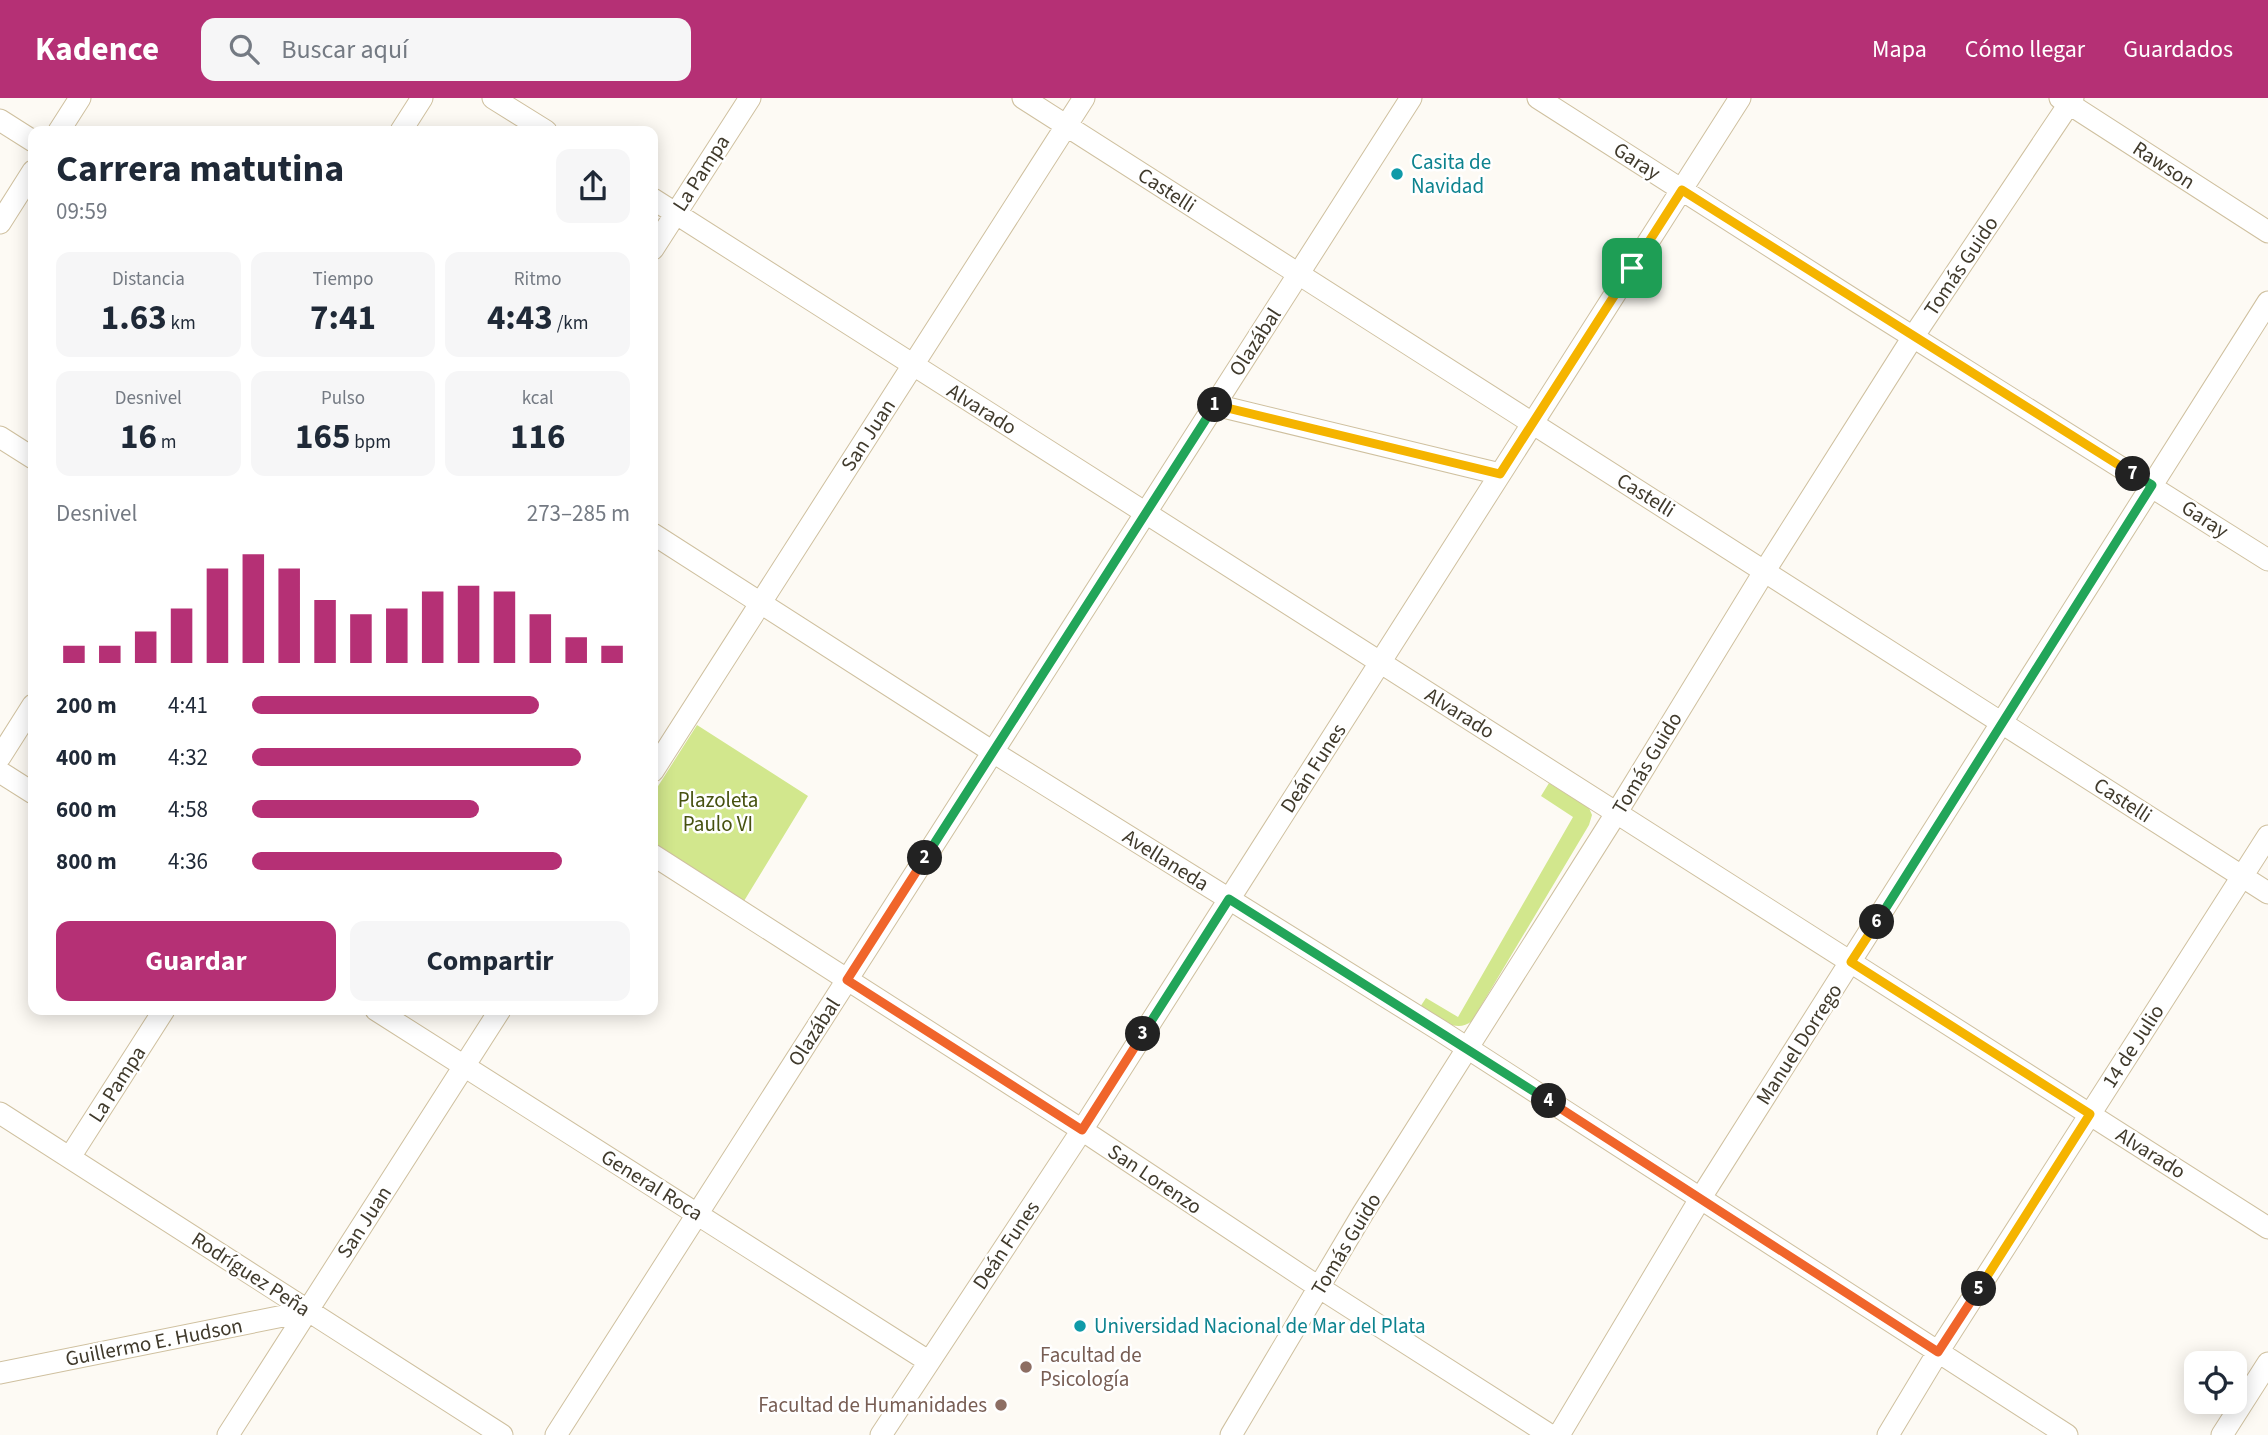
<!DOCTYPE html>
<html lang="es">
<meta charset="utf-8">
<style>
:root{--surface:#fff;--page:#f6f6f7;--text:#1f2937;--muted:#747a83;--accent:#b53075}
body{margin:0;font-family:"Source Sans 3",sans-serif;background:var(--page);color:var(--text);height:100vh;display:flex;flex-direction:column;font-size:26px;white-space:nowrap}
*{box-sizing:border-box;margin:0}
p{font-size:23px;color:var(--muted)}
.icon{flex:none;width:38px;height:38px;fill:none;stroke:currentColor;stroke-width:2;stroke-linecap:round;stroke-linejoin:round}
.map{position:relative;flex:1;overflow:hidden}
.sheet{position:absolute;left:28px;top:28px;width:630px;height:889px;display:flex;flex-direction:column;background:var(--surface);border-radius:14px;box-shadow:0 4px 18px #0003}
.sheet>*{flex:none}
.controls{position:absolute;left:2184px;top:1253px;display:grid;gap:14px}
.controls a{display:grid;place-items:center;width:63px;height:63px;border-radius:14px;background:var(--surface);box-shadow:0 4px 18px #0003;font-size:35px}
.pin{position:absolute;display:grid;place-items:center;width:60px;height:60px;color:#fff;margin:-30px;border-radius:14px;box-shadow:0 4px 10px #0006}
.km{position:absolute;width:35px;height:35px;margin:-18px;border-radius:50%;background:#222;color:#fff;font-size:19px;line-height:35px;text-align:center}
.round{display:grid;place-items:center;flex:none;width:74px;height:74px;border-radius:14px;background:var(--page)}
.summary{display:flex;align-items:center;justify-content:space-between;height:119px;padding:0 28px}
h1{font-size:38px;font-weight:700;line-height:52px}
.stats{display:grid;grid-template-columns:repeat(3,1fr);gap:10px;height:119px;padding:7px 28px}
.stats div{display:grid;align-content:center;border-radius:14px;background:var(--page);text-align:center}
.stats b{font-size:35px;font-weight:700}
.stats small{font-size:19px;font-weight:400}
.stats p{font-size:19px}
.chart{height:196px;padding:14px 28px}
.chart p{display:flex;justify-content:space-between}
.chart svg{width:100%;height:126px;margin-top:7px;stroke:var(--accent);stroke-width:6}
.primary-button{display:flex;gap:14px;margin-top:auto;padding:14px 28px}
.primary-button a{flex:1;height:80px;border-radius:14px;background:var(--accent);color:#fff;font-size:28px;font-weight:700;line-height:80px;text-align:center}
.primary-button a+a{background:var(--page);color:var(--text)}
ul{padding:0 28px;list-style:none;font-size:23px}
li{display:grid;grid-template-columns:112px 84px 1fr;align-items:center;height:52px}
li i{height:18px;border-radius:9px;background:var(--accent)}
header{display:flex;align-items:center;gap:42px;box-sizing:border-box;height:98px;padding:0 35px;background:var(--accent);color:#fff}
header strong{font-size:33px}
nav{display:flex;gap:38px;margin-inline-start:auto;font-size:24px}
.search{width:490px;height:63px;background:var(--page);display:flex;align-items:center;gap:18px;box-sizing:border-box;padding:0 24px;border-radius:14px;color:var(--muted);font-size:26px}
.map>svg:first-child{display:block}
.green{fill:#d2e78d}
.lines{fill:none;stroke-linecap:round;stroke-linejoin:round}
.minor-casing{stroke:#cfc09f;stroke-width:23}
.minor{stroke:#fff;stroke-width:21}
.split-1-casing{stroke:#fff;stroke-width:14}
.split-2-casing{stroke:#fff;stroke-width:14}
.split-3-casing{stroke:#fff;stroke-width:14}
.split-4-casing{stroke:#fff;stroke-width:14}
.split-5-casing{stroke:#fff;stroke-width:14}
.split-6-casing{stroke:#fff;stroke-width:14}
.split-7-casing{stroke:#fff;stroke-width:14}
.split-8-casing{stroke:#fff;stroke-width:14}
.split-1{stroke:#f5b400;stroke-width:9}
.split-2{stroke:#22a559;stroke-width:9}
.split-3{stroke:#f0652b;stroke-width:9}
.split-4{stroke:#22a559;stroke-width:9}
.split-5{stroke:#f0652b;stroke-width:9}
.split-6{stroke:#f5b400;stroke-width:9}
.split-7{stroke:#22a559;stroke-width:9}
.split-8{stroke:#f5b400;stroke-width:9}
.culture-dot{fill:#0f9aa8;stroke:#fff;stroke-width:2.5}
.education-dot{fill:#8d6e63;stroke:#fff;stroke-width:2.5}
.labels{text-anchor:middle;stroke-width:5;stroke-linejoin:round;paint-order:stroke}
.street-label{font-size:21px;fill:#403a2c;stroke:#fff}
.culture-label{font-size:21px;fill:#0d838f;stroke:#fff;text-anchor:start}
.park-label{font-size:21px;fill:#46510f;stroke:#fff}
.education-label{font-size:21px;fill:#785e54;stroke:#fff;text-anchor:start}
</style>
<header>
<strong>Kadence</strong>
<div class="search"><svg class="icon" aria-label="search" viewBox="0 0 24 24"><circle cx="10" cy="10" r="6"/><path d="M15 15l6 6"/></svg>Buscar aquí</div>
<nav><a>Mapa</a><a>Cómo llegar</a><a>Guardados</a></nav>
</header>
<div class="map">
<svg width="2268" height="1337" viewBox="0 0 2268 1337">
<rect width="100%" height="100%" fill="#fdfaf4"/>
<!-- green -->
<path class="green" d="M697 627 808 698 744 803 653 745V696Z
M1549 685 1589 710 1592 717 1589 727 1472 923C1455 937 1435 918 1420 909L1426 900 1458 919 1573 719 1541 698Z"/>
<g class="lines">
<defs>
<path id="minor" d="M493 0 546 33
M1023 0 2268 795
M1538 0 1859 205 2268 462
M2060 0 2268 134
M0 22 33 43
M59 33 80 0
M401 33 422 0
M653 101 2268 1130
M0 125 33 73
M653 151 750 0
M1215 307 1500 376
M0 339 33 360
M653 436 993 654 1441 933 2067 1337
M0 659 33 607
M653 673 1084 0
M0 674 33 695
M653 757 1082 1032 1320 1190 1550 1337
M376 912 928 1263
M0 1015 502 1337
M70 1059 164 912
M0 1275 308 1213
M228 1337 500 912
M556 1337 1411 0
M881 1337 1082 1032 1740 0
M1231 1337 1363 1115 1617 714 1764 474 1913 239 2073 0
M1559 1337 1700 1101 2268 204
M1888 1337 1938 1254 2268 738
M2222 1337 2268 1265"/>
</defs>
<!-- minor casing -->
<use href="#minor" class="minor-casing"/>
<!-- minor -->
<use href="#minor" class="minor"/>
</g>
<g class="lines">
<defs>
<path id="split-1" d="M1215 307 1500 376 1632 170"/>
<path id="split-2" d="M925 760 1215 307"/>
<path id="split-3" d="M925 760 847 882 1082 1032 1143 936"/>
<path id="split-4" d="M1143 936 1229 801 1549 1003"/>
<path id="split-5" d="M1549 1003 1938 1254 1979 1191"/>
<path id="split-6" d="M1877 824 1851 864 2090 1016 1979 1191"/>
<path id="split-7" d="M1877 824 2152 387 2133 376"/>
<path id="split-8" d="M1632 170 1682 92 2133 376"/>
</defs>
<!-- split-1 casing -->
<use href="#split-1" class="split-1-casing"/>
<!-- split-2 casing -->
<use href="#split-2" class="split-2-casing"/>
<!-- split-3 casing -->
<use href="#split-3" class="split-3-casing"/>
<!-- split-4 casing -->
<use href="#split-4" class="split-4-casing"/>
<!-- split-5 casing -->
<use href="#split-5" class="split-5-casing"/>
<!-- split-6 casing -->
<use href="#split-6" class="split-6-casing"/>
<!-- split-7 casing -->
<use href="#split-7" class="split-7-casing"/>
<!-- split-8 casing -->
<use href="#split-8" class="split-8-casing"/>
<!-- split-1 -->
<use href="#split-1" class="split-1"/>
<!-- split-2 -->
<use href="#split-2" class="split-2"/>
<!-- split-3 -->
<use href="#split-3" class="split-3"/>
<!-- split-4 -->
<use href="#split-4" class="split-4"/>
<!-- split-5 -->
<use href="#split-5" class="split-5"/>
<!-- split-6 -->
<use href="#split-6" class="split-6"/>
<!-- split-7 -->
<use href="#split-7" class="split-7"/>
<!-- split-8 -->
<use href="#split-8" class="split-8"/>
</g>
<!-- markers -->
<g class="culture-dot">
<circle cx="1397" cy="76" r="7"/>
<circle cx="1080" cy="1228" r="7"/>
</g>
<g class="education-dot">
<circle cx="1026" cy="1269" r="7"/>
<circle cx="1001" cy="1307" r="7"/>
</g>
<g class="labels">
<!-- street labels -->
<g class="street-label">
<text transform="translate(1637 63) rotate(33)" y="7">Garay</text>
<text transform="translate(2164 67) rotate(33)" y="7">Rawson</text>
<text transform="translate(701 75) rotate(-57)" y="7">La Pampa</text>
<text transform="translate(1167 92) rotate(33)" y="7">Castelli</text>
<text transform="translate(1961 168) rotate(-56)" y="7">Tomás Guido</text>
<text transform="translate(1255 244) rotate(-57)" y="7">Olazábal</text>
<text transform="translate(982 311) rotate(32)" y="7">Alvarado</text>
<text transform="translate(868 337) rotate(-57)" y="7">San Juan</text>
<text transform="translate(1646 397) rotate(32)" y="7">Castelli</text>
<text transform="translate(2205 421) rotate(33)" y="7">Garay</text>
<text transform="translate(1460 615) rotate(32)" y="7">Alvarado</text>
<text transform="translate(1647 665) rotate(-59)" y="7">Tomás Guido</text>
<text transform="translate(1313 670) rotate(-57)" y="7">Deán Funes</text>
<text transform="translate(2123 702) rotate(33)" y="7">Castelli</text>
<text transform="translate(1166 762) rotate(32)" y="7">Avellaneda</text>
<text transform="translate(814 934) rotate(-57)" y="7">Olazábal</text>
<text transform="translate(1799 946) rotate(-57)" y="7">Manuel Dorrego</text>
<text transform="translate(2133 948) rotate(-57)" y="7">14 de Julio</text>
<text transform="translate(117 986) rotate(-57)" y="7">La Pampa</text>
<text transform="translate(2151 1055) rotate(32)" y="7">Alvarado</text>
<text transform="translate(1155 1081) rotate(34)" y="7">San Lorenzo</text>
<text transform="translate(652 1087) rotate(32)" y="7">General Roca</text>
<text transform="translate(364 1124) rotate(-57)" y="7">San Juan</text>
<text transform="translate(1346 1146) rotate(-59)" y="7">Tomás Guido</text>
<text transform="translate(1006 1147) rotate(-56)" y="7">Deán Funes</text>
<text transform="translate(251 1176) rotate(33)" y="7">Rodríguez Peña</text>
<text transform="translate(154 1244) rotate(-11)" y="7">Guillermo E. Hudson</text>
</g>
<!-- culture labels -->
<g class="culture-label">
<text x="1411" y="71">Casita de<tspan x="1411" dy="24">Navidad</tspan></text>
<text x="1094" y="1235">Universidad Nacional de Mar del Plata</text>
</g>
<!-- park labels -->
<g class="park-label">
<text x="718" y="709">Plazoleta<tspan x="718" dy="24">Paulo VI</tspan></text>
</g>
<!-- education labels -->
<g class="education-label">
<text x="1040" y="1264">Facultad de<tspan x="1040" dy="24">Psicología</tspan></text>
<text x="987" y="1314" text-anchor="end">Facultad de Humanidades</text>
</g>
</g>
</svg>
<div class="controls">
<a><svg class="icon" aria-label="locate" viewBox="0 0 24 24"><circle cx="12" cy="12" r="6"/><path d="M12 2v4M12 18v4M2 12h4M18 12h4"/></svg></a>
</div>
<div class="pin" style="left:1632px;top:170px;background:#1e9e55"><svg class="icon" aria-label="arrive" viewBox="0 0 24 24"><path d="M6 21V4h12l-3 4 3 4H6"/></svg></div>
<b class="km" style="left:1215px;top:307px">1</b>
<b class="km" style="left:925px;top:760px">2</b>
<b class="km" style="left:1143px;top:936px">3</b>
<b class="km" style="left:1549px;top:1003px">4</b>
<b class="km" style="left:1979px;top:1191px">5</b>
<b class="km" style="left:1877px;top:824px">6</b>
<b class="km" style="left:2133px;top:376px">7</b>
<section class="sheet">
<div class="summary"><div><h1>Carrera matutina</h1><p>09:59</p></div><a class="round"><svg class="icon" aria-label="share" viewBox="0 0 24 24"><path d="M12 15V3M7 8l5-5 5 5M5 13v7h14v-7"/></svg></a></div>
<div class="stats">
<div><p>Distancia</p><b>1.63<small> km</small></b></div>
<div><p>Tiempo</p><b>7:41</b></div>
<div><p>Ritmo</p><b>4:43<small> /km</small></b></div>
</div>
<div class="stats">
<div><p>Desnivel</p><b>16<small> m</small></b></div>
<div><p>Pulso</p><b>165<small> bpm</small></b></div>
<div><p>kcal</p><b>116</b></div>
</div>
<div class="chart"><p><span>Desnivel</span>273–285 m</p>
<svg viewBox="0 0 160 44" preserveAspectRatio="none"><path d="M5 44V38M15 44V38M25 44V33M35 44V25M45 44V11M55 44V6M65 44V11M75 44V22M85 44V27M95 44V25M105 44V19M115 44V17M125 44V19M135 44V27M145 44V35M155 44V38"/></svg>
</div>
<ul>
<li><b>200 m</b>4:41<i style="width:76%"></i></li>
<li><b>400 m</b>4:32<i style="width:87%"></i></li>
<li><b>600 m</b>4:58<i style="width:60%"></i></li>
<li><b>800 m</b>4:36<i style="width:82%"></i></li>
</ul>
<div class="primary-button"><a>Guardar</a><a>Compartir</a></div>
</section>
</div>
